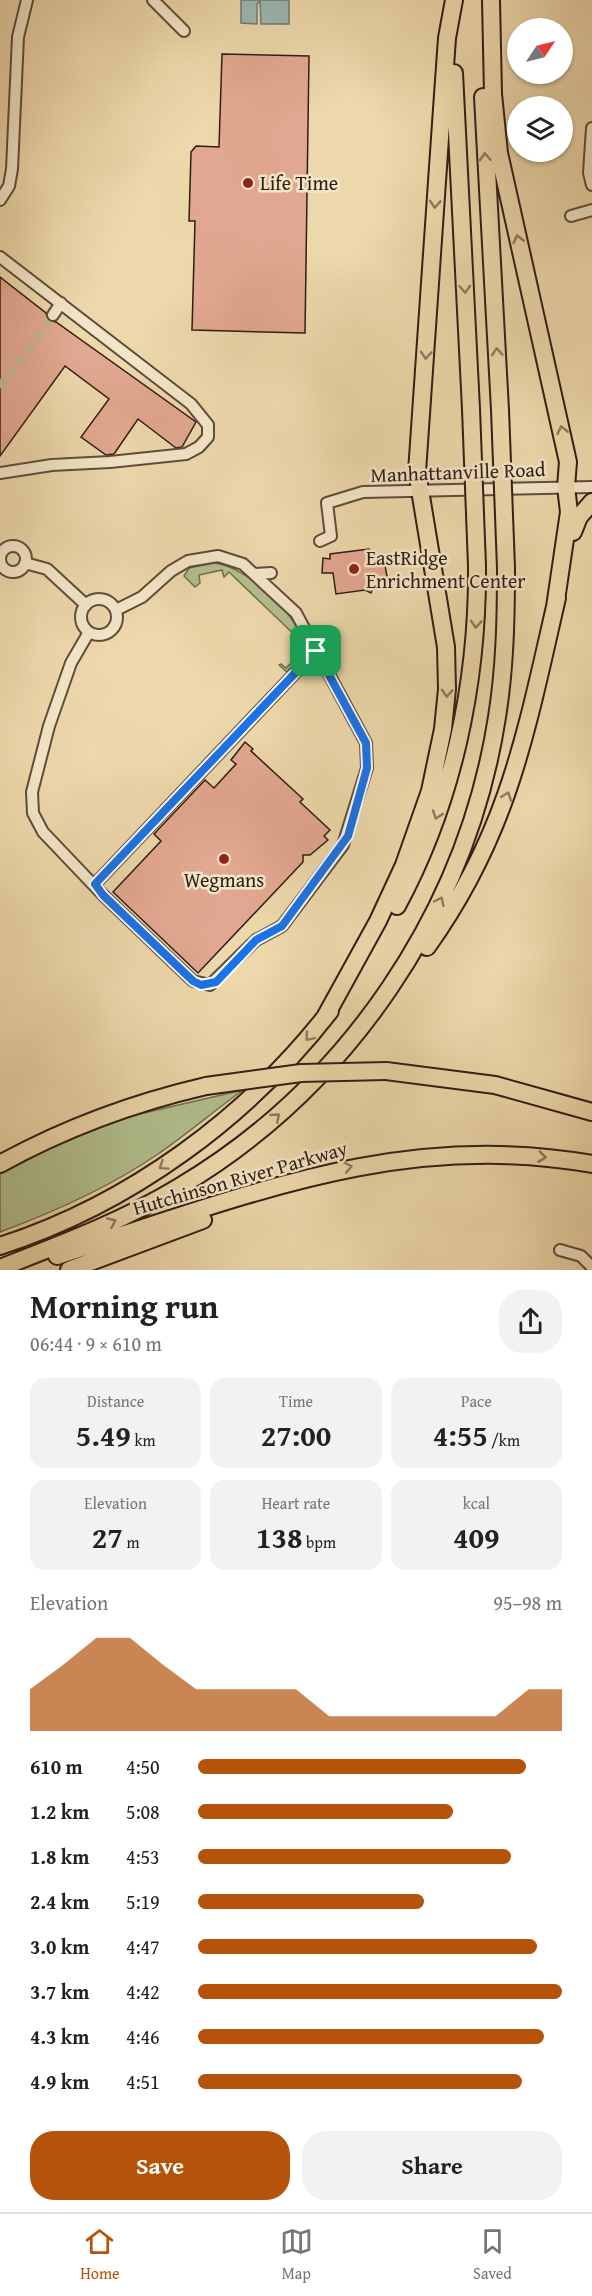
<!DOCTYPE html>
<meta charset="utf-8">
<style>
:root{--surface:#fff;--page:#f2f2f2;--text:#222;--muted:#767676;--line:#e0e0e0;--accent:#b45309}
body{margin:0;font-family:"Gentium Book Plus",serif;background:var(--page);color:var(--text);height:100vh;display:flex;flex-direction:column;font-size:22px;white-space:nowrap}
*{box-sizing:border-box;margin:0}
p{font-size:20px;color:var(--muted)}
.icon{flex:none;width:33px;height:33px;fill:none;stroke:currentColor;stroke-width:2;stroke-linecap:round;stroke-linejoin:round}
.map{position:relative;height:1270px;overflow:hidden}
.sheet{display:flex;flex-direction:column;background:var(--surface);flex:1}
.sheet>*{flex:none}
.needle{width:39px;rotate:55deg}
.fabs{position:absolute;left:507px;top:18px;display:grid;gap:12px}
.fabs a{display:grid;place-items:center;width:66px;height:66px;border-radius:50%;background:var(--surface);box-shadow:0 2px 4px #0004;font-size:30px}
.pin{position:absolute;display:grid;place-items:center;width:51px;height:51px;color:#fff;margin:-26px;border-radius:12px;box-shadow:0 3px 9px #0006}
.round{display:grid;place-items:center;flex:none;width:63px;height:63px;border-radius:24px;background:var(--page)}
.summary{display:flex;align-items:center;justify-content:space-between;height:102px;padding:0 30px}
h1{font-size:33px;font-weight:700;line-height:45px}
.figures{display:grid;grid-template-columns:repeat(3,1fr);gap:9px;height:102px;padding:6px 30px}
.figures div{display:grid;align-content:center;border-radius:15px;background:var(--page);text-align:center}
.figures b{font-size:30px;font-weight:700}
.figures small{font-size:16px;font-weight:400}
.figures p{font-size:16px}
.chart{height:168px;padding:12px 30px}
.chart p{display:flex;justify-content:space-between}
.chart svg{width:100%;height:108px;margin-top:6px;fill:var(--accent);opacity:.7}
.button{display:flex;gap:12px;margin-top:auto;padding:12px 30px}
.button a{flex:1;height:69px;border-radius:24px;background:var(--accent);color:#fff;font-size:24px;font-weight:700;line-height:69px;text-align:center}
.button a+a{background:var(--page);color:var(--text)}
ul{padding:0 30px;list-style:none;font-size:20px}
li{display:grid;grid-template-columns:96px 72px 1fr;align-items:center;height:45px}
li i{height:15px;border-radius:8px;background:var(--accent)}
.tab-bar{display:flex;justify-content:space-around;align-items:center;height:84px;border-top:2px solid var(--line);background:var(--surface);font-size:16px;color:var(--muted)}
.tab-bar a{display:grid;justify-items:center;gap:3px}
.tab-bar .selected{color:var(--accent)}
.map>svg:first-child{display:block}
.green{fill:#b2c08e;stroke:#706e52;stroke-width:1.5}
.water{fill:#9bb8b2;stroke:#707a73;stroke-width:1.5}
.building{fill:#e2a790;stroke:#2f1d15;stroke-width:1.5}
.lines{fill:none;stroke-linecap:round;stroke-linejoin:round}
.minor-tunnel{stroke:#c7b38d;stroke-width:10;stroke-dasharray:10 5;stroke-linecap:butt}
.minor-casing{stroke:#5e4c3a;stroke-width:14}
.highway-casing{stroke:#2f1d15;stroke-width:20}
.minor{stroke:#f3e6c8;stroke-width:10}
.highway{stroke:#edd8ab;stroke-width:16}
.highway-bridge-casing{stroke:#2f1d15;stroke-width:20;stroke-linecap:butt}
.highway-bridge{stroke:#edd8ab;stroke-width:16}
.oneway{stroke:#8e7a60}
.route-casing{stroke:#fff;stroke-width:12}
.route{stroke:#1a73e8;stroke-width:8}
.poi-dot{fill:#8f2418;stroke:#f3e6c8;stroke-width:2}
.labels{text-anchor:middle;stroke-width:5;stroke-linejoin:round;paint-order:stroke}
.poi-label{font-size:20px;fill:#2f1d15;stroke:#f3e6c8;text-anchor:start}
.street-label{font-size:20px;fill:#2f1d15;stroke:#f3e6c8}
</style>
<div class="map">
<svg width="592" height="1270" viewBox="0 0 592 1270">
<rect width="100%" height="100%" fill="#edd8ab"/>
<filter id="stains"><feTurbulence type="fractalNoise" baseFrequency=".00333" numOctaves="4"/><feColorMatrix values="0 0 0 0 .2 0 0 0 0 .09 0 0 0 0 .02 0 0 0 .5 -.17"/></filter>
<radialGradient id="worn" r=".72"><stop offset=".6" stop-color="#630" stop-opacity="0"/><stop offset="1" stop-color="#630" stop-opacity=".3"/></radialGradient>
<!-- green -->
<path class="green" d="M214 563C249 567 298 615 307 649L287 672 279 665 281 664 286 668 300 654 295 648 301 641 229 572 224 577 222 570 199 575 200 583 195 587 184 576 189 568Z
M243 1090C214 1111 187 1134 158 1154 110 1187 54 1212 0 1232V1174L57 1144 118 1119Z"/>
<!-- water -->
<path class="water" d="M241 0H289V24H261L260 1 257 4V24L241 23Z"/>
<!-- building -->
<path class="building" d="M222 54 309 56 305 333 192 330 195 221H189L191 152 196 146 219 147Z
M0 277 46 313 48 321 56 322 196 422 182 447 176 448 138 419 114 454 106 455 81 437 109 399 65 366 0 456Z
M369 549 384 561 389 586 373 588 371 593 365 590 336 594 333 573H322L323 558 330 559V554Z
M245 742 253 749 251 751 303 799 300 802 330 830 324 836 328 840 310 855H303V862L198 973 113 892 161 841 154 834 205 780 214 788 236 764 231 760Z"/>
<g class="lines">
<!-- minor-tunnel -->
<path class="minor-tunnel" d="M0 388 53 315"/>
<defs>
<path id="minor" d="M153 0 184 31
M592 128 589 173 592 185
M0 200 9 186 12 169 18 37 27 0
M571 216 592 210
M0 257 191 404 208 425V437L199 447 186 454 110 462 52 465 0 473
M53 315 61 303
M320 541 331 536 327 503 363 492 592 487
M0 559a13 13 0 1 1 26 0a13 13 0 1 1-26 0Z
M25 563 47 569 86 605
M255 574 271 573
M81 617a18 18 0 1 1 36 0a18 18 0 1 1-36 0Z
M89 632 71 663 49 726 32 792 33 813 43 832 103 895 193 981 210 985 256 940 282 926 343 845 367 768 366 743 296 613 243 564 218 556 188 561 171 571 142 597 116 610
M95 884 316 651
M560 1250 581 1256 592 1267"/>
<path id="highway" d="M491 0 493 94 499 153 568 462 566 487 569 512 555 607
M454 73 471 409
M483 97 500 410
M573 532 579 517 592 502
M397 906C453 802 478 683 477 566
M427 947C509 832 526 732 557 598
M324 1019 378 921 404 865 430 791 443 729 447 689 446 647 417 472 442 109 447 38 454 0
M386 1071 495 1085 592 1112
M0 1164C65 1128 133 1103 206 1086
M0 1246C130 1204 247 1118 330 1011
M57 1256C238 1199 398 1129 592 1164
M0 1268C61 1244 123 1221 179 1187 348 1087 467 911 497 717 505 667 506 618 506 568
M69 1270 203 1220"/>
</defs>
<!-- minor casing -->
<use href="#minor" class="minor-casing"/>
<!-- highway casing -->
<use href="#highway" class="highway-casing"/>
<!-- minor -->
<use href="#minor" class="minor"/>
<!-- highway -->
<use href="#highway" class="highway"/>
<defs>
<path id="highway-bridge" d="M471 409 477 566
M500 410 506 568
M206 1086 301 1073 386 1071"/>
</defs>
<!-- highway-bridge casing -->
<use href="#highway-bridge" class="highway-bridge-casing"/>
<!-- highway-bridge -->
<use href="#highway-bridge" class="highway-bridge"/>
</g>
<!-- one-way arrows -->
<defs><path id="oneway-chevron" d="M-2-3.5L2.5 0L-2 3.5" fill="none" stroke-width="1.6" stroke-linecap="round" stroke-linejoin="round" transform="scale(1.5)"/></defs>
<g class="oneway">
<use href="#oneway-chevron" transform="translate(485 157) rotate(-93)"/>
<use href="#oneway-chevron" transform="translate(435 204) rotate(94)"/>
<use href="#oneway-chevron" transform="translate(518 239) rotate(-103)"/>
<use href="#oneway-chevron" transform="translate(465 289) rotate(87)"/>
<use href="#oneway-chevron" transform="translate(497 352) rotate(-94)"/>
<use href="#oneway-chevron" transform="translate(426 355) rotate(94)"/>
<use href="#oneway-chevron" transform="translate(562 430) rotate(-103)"/>
<use href="#oneway-chevron" transform="translate(476 624) rotate(94)"/>
<use href="#oneway-chevron" transform="translate(447 693) rotate(93)"/>
<use href="#oneway-chevron" transform="translate(507 796) rotate(-70)"/>
<use href="#oneway-chevron" transform="translate(437 815) rotate(109)"/>
<use href="#oneway-chevron" transform="translate(440 901) rotate(-65)"/>
<use href="#oneway-chevron" transform="translate(309 1037) rotate(130)"/>
<use href="#oneway-chevron" transform="translate(276 1117) rotate(-41)"/>
<use href="#oneway-chevron" transform="translate(542 1157) rotate(7)"/>
<use href="#oneway-chevron" transform="translate(163 1166) rotate(146)"/>
<use href="#oneway-chevron" transform="translate(348 1167) rotate(-12)"/>
<use href="#oneway-chevron" transform="translate(112 1222) rotate(-24)"/>
</g>
<g class="lines">
<defs>
<path id="route" d="M316 651 366 743 367 768 348 836 282 926 256 940 216 982 201 985 193 981 103 895 95 884Z"/>
</defs>
<!-- route casing -->
<use href="#route" class="route-casing"/>
<!-- route -->
<use href="#route" class="route"/>
</g>
<!-- markers -->
<g class="poi-dot">
<circle cx="248" cy="183" r="6"/>
<circle cx="354" cy="569" r="6"/>
<circle cx="224" cy="859" r="6"/>
</g>
<g class="labels">
<!-- poi labels -->
<g class="poi-label">
<text x="260" y="190">Life Time</text>
<text x="366" y="565">EastRidge<tspan x="366" dy="23">Enrichment Center</tspan></text>
<text x="224" y="887" text-anchor="middle">Wegmans</text>
</g>
<!-- street labels -->
<g class="street-label">
<text transform="translate(458 472) rotate(-2)" y="7">Manhattanville Road</text>
<text transform="translate(240 1178) rotate(-16)" y="7">Hutchinson River Parkway</text>
</g>
</g>
<rect width="100%" height="100%" filter="url(#stains)"/>
<rect width="100%" height="100%" fill="url(#worn)"/>
</svg>
<div class="fabs">
<a><svg class="needle" viewBox="-14 -14 28 28"><path d="M0-13l5 13h-10z" fill="#e53935"/><path d="M0 13l5-13h-10z" fill="#767676"/></svg></a>
<a><svg class="icon" aria-label="layers" viewBox="0 0 24 24"><path d="M12 4l9 5-9 5-9-5zM3 14l9 5 9-5"/></svg></a>
</div>
<div class="pin" style="left:316px;top:651px;background:#1e9e55"><svg class="icon" aria-label="arrive" viewBox="0 0 24 24"><path d="M6 21V4h12l-3 4 3 4H6"/></svg></div>
</div>
<section class="sheet">
<div class="summary"><div><h1>Morning run</h1><p>06:44 · 9 × 610 m</p></div><a class="round"><svg class="icon" aria-label="share" viewBox="0 0 24 24"><path d="M12 15V3M7 8l5-5 5 5M5 13v7h14v-7"/></svg></a></div>
<div class="figures">
<div><p>Distance</p><b>5.49<small> km</small></b></div>
<div><p>Time</p><b>27:00</b></div>
<div><p>Pace</p><b>4:55<small> /km</small></b></div>
</div>
<div class="figures">
<div><p>Elevation</p><b>27<small> m</small></b></div>
<div><p>Heart rate</p><b>138<small> bpm</small></b></div>
<div><p>kcal</p><b>409</b></div>
</div>
<div class="chart"><p><span>Elevation</span>95–98 m</p>
<svg viewBox="0 0 160 44" preserveAspectRatio="none"><path d="M0 44V27L10 17L20 6L30 6L40 17L50 27L60 27L70 27L80 27L90 38L100 38L110 38L120 38L130 38L140 38L150 27L160 27V44z"/></svg>
</div>
<ul>
<li><b>610 m</b>4:50<i style="width:90%"></i></li>
<li><b>1.2 km</b>5:08<i style="width:70%"></i></li>
<li><b>1.8 km</b>4:53<i style="width:86%"></i></li>
<li><b>2.4 km</b>5:19<i style="width:62%"></i></li>
<li><b>3.0 km</b>4:47<i style="width:93%"></i></li>
<li><b>3.7 km</b>4:42<i style="width:100%"></i></li>
<li><b>4.3 km</b>4:46<i style="width:95%"></i></li>
<li><b>4.9 km</b>4:51<i style="width:89%"></i></li>
</ul>
<div class="button"><a>Save</a><a>Share</a></div>
</section>
<nav class="tab-bar">
<a class="selected"><svg class="icon" aria-label="home" viewBox="0 0 24 24"><path d="M3 11l9-7 9 7M6 9v11h12V9"/></svg>Home</a>
<a><svg class="icon" aria-label="map" viewBox="0 0 24 24"><path d="M3 6l6-2 6 2 6-2v14l-6 2-6-2-6 2zM9 4v14M15 6v14"/></svg>Map</a>
<a><svg class="icon" aria-label="saved" viewBox="0 0 24 24"><path d="M7 4h10v16l-5-4-5 4z"/></svg>Saved</a>
</nav>
